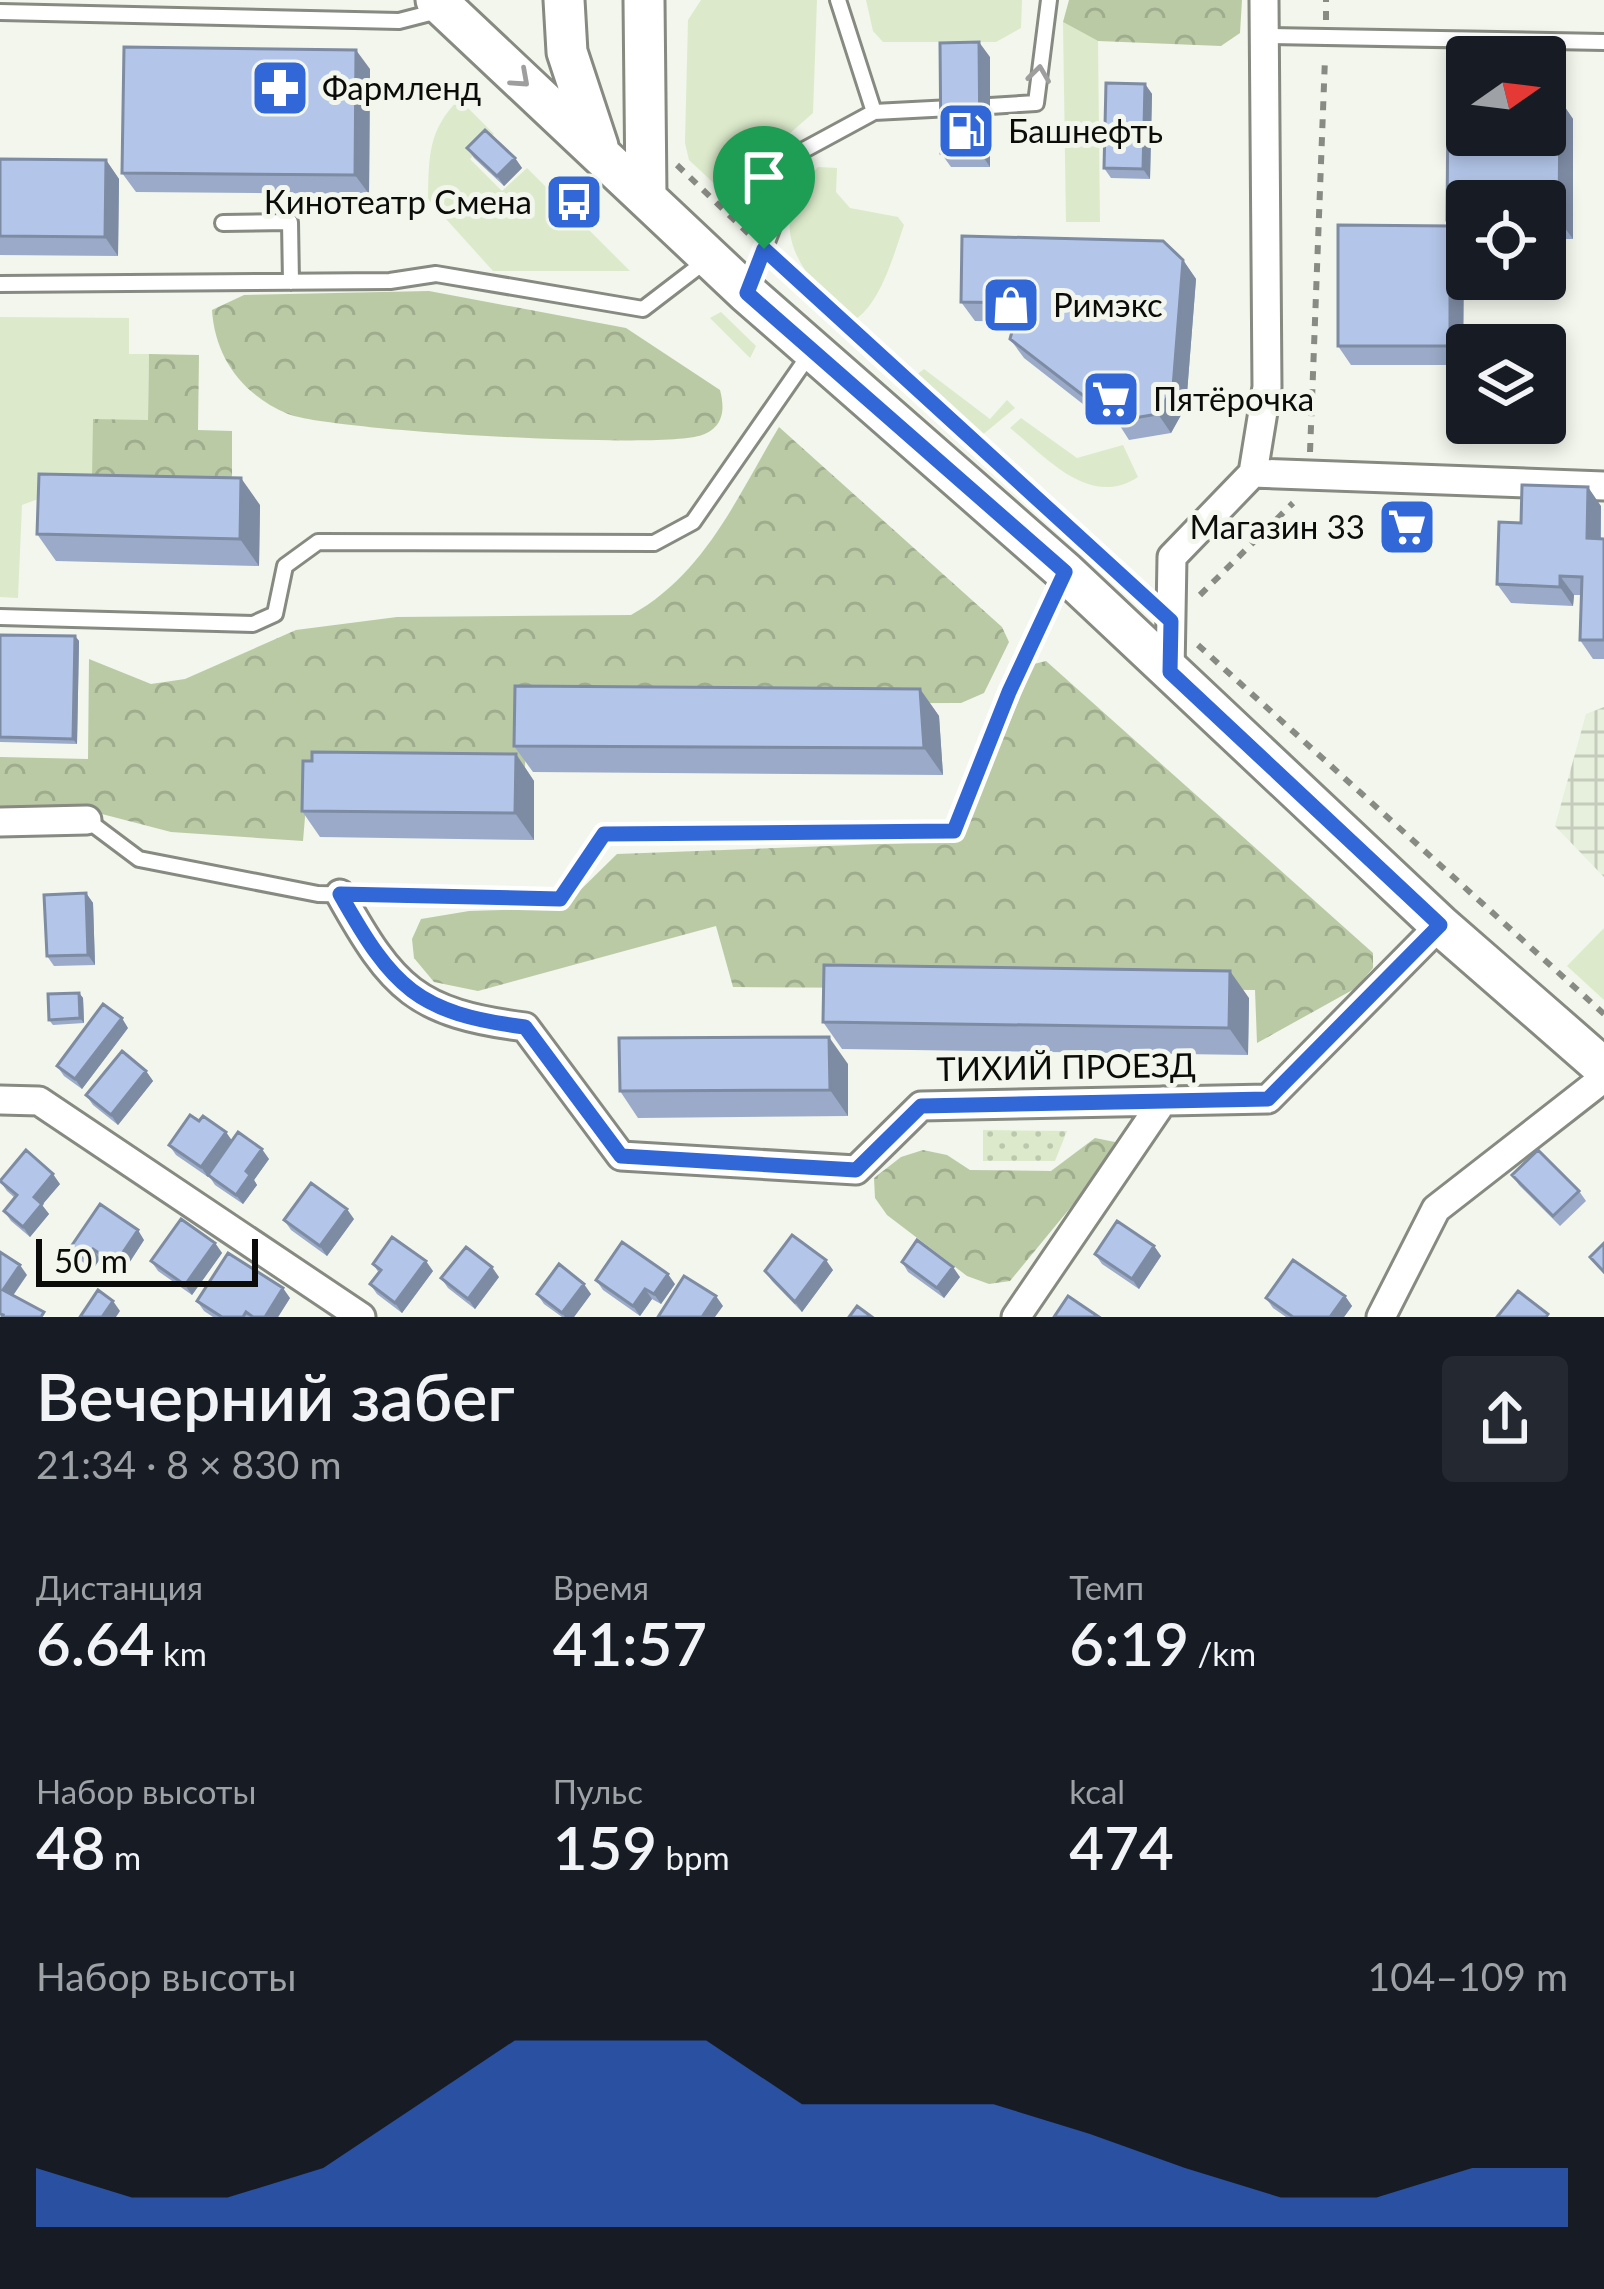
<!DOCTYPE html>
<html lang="ru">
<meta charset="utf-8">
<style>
:root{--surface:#171b24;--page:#242831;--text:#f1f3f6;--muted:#9ea1a6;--accent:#3167d6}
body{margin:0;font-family:Lato,sans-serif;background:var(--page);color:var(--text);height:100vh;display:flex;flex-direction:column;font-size:45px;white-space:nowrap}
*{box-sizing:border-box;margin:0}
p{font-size:39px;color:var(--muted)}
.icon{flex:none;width:66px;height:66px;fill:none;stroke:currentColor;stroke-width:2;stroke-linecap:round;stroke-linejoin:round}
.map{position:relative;height:1317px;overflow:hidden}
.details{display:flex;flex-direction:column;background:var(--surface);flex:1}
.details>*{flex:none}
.needle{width:78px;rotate:76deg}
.buttons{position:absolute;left:1446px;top:36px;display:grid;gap:24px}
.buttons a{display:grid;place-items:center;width:120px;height:120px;border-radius:12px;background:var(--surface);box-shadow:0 6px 18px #0003;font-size:60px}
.scale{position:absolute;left:36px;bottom:30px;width:222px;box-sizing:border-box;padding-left:12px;border:6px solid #0b0c09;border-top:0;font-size:33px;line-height:42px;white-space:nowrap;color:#0b0c09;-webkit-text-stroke:9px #f2f6ec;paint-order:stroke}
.pin{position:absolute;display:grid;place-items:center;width:102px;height:102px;color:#fff;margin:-123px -51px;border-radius:50% 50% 50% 0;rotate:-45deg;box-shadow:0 0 12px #0007}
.pin .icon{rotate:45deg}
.round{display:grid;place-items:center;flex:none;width:126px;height:126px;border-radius:12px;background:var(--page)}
.summary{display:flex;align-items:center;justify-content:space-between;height:204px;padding:0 36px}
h1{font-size:66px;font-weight:600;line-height:90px}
.stats{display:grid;grid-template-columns:repeat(3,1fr);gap:18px;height:204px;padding:12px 36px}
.stats div{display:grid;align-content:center}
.stats b{font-size:60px;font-weight:600}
.stats small{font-size:33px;font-weight:400}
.stats p{font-size:33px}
.chart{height:336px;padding:24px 36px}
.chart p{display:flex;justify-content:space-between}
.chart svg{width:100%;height:216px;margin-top:12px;fill:var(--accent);opacity:.7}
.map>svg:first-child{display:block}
.industrial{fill:url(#industrial-grid)}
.grass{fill:#dceacb}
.forest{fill:url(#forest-crowns)}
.park{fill:url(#park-dots)}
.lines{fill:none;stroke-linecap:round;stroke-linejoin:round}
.lane-casing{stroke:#868a80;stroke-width:20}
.street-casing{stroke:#868a80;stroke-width:33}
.secondary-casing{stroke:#868a80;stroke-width:45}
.path{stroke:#888a84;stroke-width:6;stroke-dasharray:9 9;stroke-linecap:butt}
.lane{stroke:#fff;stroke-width:14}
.street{stroke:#fff;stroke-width:27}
.secondary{stroke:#fff;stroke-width:39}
.wall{fill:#9aaac8}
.shaded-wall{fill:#7d8ba3}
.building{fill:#b3c6e9;stroke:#7d8ba3;stroke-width:3}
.oneway{stroke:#9d9e9d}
.route-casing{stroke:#fff;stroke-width:24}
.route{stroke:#3167d6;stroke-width:15}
.labels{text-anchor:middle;stroke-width:10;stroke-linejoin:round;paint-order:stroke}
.poi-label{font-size:33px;fill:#0b0c09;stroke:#f2f6ec;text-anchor:start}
.street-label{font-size:33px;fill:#0b0c09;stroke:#f2f6ec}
</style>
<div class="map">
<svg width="1604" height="1317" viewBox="0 0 1604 1317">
<defs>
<pattern id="industrial-grid" width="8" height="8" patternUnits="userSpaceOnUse" patternTransform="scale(3)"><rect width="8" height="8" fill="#e7efdd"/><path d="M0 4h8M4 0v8" fill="none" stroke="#c5ccbc"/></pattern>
<pattern id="forest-crowns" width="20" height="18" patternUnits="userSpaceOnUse" patternTransform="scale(3)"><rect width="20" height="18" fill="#bacaa5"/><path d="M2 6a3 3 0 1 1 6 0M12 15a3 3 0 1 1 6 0" fill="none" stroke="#9fac8d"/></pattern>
<pattern id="park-dots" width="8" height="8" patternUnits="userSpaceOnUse" patternTransform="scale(3)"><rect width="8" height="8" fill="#dceacb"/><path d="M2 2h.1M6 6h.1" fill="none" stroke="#bbc8ad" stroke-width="1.8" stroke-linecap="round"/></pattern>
</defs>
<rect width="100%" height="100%" fill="#f2f6ec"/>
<!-- industrial -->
<path class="industrial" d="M1604 707V877L1555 826 1586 714Z"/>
<!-- grass -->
<path class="grass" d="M701 0H817L813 113 772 149 745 199 734 202 689 160 685 143 688 20Z
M866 0H1022L1021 28 996 42H883L873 31Z
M1063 22 1098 41 1100 222H1066Z
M459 99 494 134 470 159 502 191 527 168 630 271H493L428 199C429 155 428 131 459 99Z
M818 167 837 168 836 192 850 208 898 217 904 225C894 254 879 310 850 322 803 275 759 227 818 167Z
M721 312 756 346 750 358 710 318Z
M0 317 129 318V354H149L148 420 92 479 22 505 18 598 0 597Z
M924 369 990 419 1007 400 1015 408 975 441 910 380Z
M1021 418 1077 458 1123 445 1138 477C1090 509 1046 457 1010 428Z
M1604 928V1000L1567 966Z"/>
<!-- forest -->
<path class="forest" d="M1069 0H1242L1240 33 1221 46 1098 41 1063 22Z
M429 291 626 328 720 390C725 409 724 427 702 435 662 450 331 431 288 414 243 395 215 358 212 310L244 295Z
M149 354 199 355 198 430 232 431V481L92 479 93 419 148 420Z
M779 427 1002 627 1009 642 984 693 961 703 526 704 525 769H309L303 841 171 832 75 807 0 809V757L88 759 89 659 151 684 185 679 296 630 397 617 631 615C705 574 737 497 779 427Z
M1046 661 1373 953V968L1356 988 1257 1043 1255 990 733 987 716 926 478 991 434 982 414 958 412 939 421 919 469 911 562 908 617 854 960 841 1034 664Z
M1095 1138 1115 1142 1117 1151 1010 1281 989 1284 967 1276 887 1215 875 1198 874 1178 901 1157 923 1150 947 1155 970 1170 1051 1171Z"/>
<!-- park -->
<path class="park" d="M983 1130 1067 1131 1055 1161H983Z"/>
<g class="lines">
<defs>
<path id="lane" d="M838 0 874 112 951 108
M0 12 399 21 438 11
M1264 36 1604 42
M990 106 1036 103 1049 0
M223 223 290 222 291 282
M0 284 390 281 436 274 643 309 707 260
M749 289 802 151 874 112
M0 617 253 624 275 614 285 566 318 542 654 543 693 522 809 355
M87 820 139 859 318 894 560 899 604 834 954 831 1009 692 1063 577"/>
<path id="street" d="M1253 473 1604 486
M1170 672 1172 557 1253 473 1267 387 1264 0
M0 822 87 820
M340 894C393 989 416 1013 525 1027L621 1156 856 1170 921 1106 1268 1099 1440 925
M0 1100 39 1101 361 1317
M1016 1317 1163 1101
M1381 1317 1436 1209 1604 1078"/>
<path id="secondary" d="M436 0 747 293 1065 572 1440 925 1604 1068
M564 0 567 52 598 146
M644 0 646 194"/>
</defs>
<!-- lane casing -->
<use href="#lane" class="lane-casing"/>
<!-- street casing -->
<use href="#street" class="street-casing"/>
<!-- secondary casing -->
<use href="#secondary" class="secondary-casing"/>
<!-- path -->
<path class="path" d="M1326 20V0
M677 165 750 235
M781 265 993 459
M1310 452 1325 58
M1200 595 1293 503
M1198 645 1604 1014"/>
<!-- lane -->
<use href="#lane" class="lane"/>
<!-- street -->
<use href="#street" class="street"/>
<!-- secondary -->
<use href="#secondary" class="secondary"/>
</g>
<!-- wall -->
<path class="wall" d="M990 57V167H951L941 153Z
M370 69 369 194 136 192 122 173Z
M1145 84 1152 94 1150 179 1111 178 1104 168Z
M1448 99H1467V135H1545V100H1560L1573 119V239H1545V201H1467V239H1461L1447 220Z
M467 148 515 158 522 168 504 186 474 158Z
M0 159 106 160 119 179 118 256 0 255Z
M1464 245 1463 365H1351L1338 346Z
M1183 260 1196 279 1186 406 1171 433 1129 440 1115 418 1102 419 1024 358 1010 339 1026 327 1028 322 975 321 961 302Z
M260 505 259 566 56 561 37 534Z
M1601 506V538L1604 539V659H1593L1580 640 1581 595H1574L1573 606 1511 603 1497 584 1521 523Z
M0 635 75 636 79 641 77 744 0 742Z
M920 689 939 716 943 775 533 772 514 746Z
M516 754 534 781V840L320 837 302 811Z
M86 893 93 903 95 965 54 966 47 956Z
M79 993 83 998 84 1023 53 1025 49 1020Z
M1249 998 1248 1055 842 1049 823 1022Z
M128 1028 82 1089 64 1076 57 1066Z
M848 1064V1116L638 1118 620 1091Z
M146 1071 153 1081 118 1125 93 1105 86 1095Z
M232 1141 269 1159 254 1180 257 1185 243 1204 215 1185 209 1176 208 1177 176 1155 169 1145Z
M1512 1175 1579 1191 1586 1201 1560 1226 1519 1185Z
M0 1181 60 1184 42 1205 49 1214 30 1237 11 1221 4 1211 15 1198 7 1191Z
M354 1219 327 1256 291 1230 284 1220Z
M144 1240 122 1274 100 1259 93 1269 77 1258 70 1248Z
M215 1243 222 1253 192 1295 158 1271 151 1261Z
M1154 1246 1161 1256 1139 1289 1102 1264 1095 1254Z
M902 1262 960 1277 944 1298 908 1272Z
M373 1264 433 1271 402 1313 377 1294 370 1284 379 1273Z
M833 1270 802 1312 772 1281 765 1271Z
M499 1277 475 1309 448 1288 441 1278Z
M596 1280 675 1284 661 1304 652 1299 640 1316 603 1290Z
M537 1294H591L574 1317H562L544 1304Z
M1345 1296 1352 1306 1344 1317H1286L1273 1308 1266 1298Z
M290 1298 278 1317H213L204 1311 197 1301Z"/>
<!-- shaded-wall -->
<path class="shaded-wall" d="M979 42 990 57V167L980 152Z
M356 50 370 69 369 194 355 175Z
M1145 84 1152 94 1150 179 1143 169Z
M1560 100 1573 119V239L1559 220Z
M515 158 522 168 504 186 497 176Z
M106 160 119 179 118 256 105 237Z
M1450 226 1464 245 1463 365 1450 346Z
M1183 260 1196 279 1186 406 1171 433 1158 414Z
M241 478 260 505 259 566 240 539Z
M1588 487 1601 506 1600 557 1587 538Z
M1560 576 1574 595 1573 606 1560 587Z
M75 636 79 641 77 744 73 739Z
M920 689 939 716 943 775 924 748Z
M516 754 534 781V840L515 813Z
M86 893 93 903 95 965 88 955Z
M1230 971 1249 998 1248 1055 1229 1028Z
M79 993 83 998 84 1023 80 1018Z
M122 1018 128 1028 82 1089 75 1079Z
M829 1037 848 1064V1116L830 1090Z
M146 1071 153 1081 118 1125 111 1115Z
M226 1132 233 1142 208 1177 201 1167Z
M262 1149 269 1159 254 1180 257 1185 243 1204 236 1195 246 1171Z
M53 1174 60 1184 42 1205 49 1214 30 1237 23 1227 34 1197Z
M347 1209 354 1219 327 1256 320 1246Z
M138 1230 144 1240 122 1274 115 1264Z
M215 1243 222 1253 192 1295 185 1285Z
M1154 1246 1161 1256 1139 1289 1132 1279Z
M93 1249 100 1259 93 1269 86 1259Z
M826 1260 833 1270 802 1312 795 1302Z
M426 1261 433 1271 402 1313 395 1303Z
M20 1265 27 1275 10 1300 3 1290Z
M492 1267 499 1277 475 1309 468 1299Z
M953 1267 960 1277 944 1298 937 1288Z
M668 1274 675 1284 661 1304 654 1294Z
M584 1284 591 1294 574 1317H565L562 1313Z
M283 1288 290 1298 278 1317H265Z
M645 1289 652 1299 640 1316 633 1306Z
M716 1296 723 1306 715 1317H702Z
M1345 1296 1352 1306 1344 1317H1330Z
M113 1301 120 1311 116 1317H102Z"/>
<!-- building -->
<path class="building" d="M979 42 980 152 941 153 940 43Z
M124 47 356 50 355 175 122 173Z
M1106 83 1145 84 1143 169 1104 168Z
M1448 99H1467V135H1545V100H1560L1559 220H1545V201H1467V220H1447Z
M485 130 515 158 497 176 467 148Z
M0 159 106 160 105 237 0 236Z
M1338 225 1450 226V346H1338Z
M962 236 1163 241 1183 260 1173 387 1158 414 1116 421 1111 399 1089 400 1010 339 1013 328 1026 327 1029 321 1022 303 961 302Z
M39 474 241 478 240 539 37 534Z
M1522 485 1588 487 1587 538 1604 539V640H1580L1582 577 1560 576V587L1497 584 1499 522 1521 523Z
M0 635 75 636 73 739 0 737Z
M515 686 920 689 924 748 514 746Z
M312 752 516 754 515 813 302 811 303 761H312Z
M86 893 88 955 47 956 44 895Z
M824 965 1230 971 1229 1028 823 1022Z
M79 993 80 1018 49 1020 48 994Z
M103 1004 122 1018 75 1079 57 1066Z
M829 1037 830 1090 620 1091 619 1038Z
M122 1051 146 1071 111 1115 86 1095Z
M190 1115 199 1121 203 1116 226 1132 201 1167 169 1145Z
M238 1132 262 1149 246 1171 250 1175 236 1195 208 1175Z
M26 1150 53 1174 34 1197 42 1204 23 1227 4 1211 17 1195 0 1181Z
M1538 1150 1579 1191 1553 1216 1512 1175Z
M311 1183 347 1209 320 1246 284 1220Z
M100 1204 138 1230 115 1264 93 1249 86 1259 70 1248Z
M181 1219 215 1243 185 1285 151 1261Z
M1117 1221 1154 1246 1132 1279 1095 1254Z
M792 1235 826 1260 795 1302 765 1271Z
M392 1237 426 1261 395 1303 370 1284 381 1270 373 1264Z
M917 1240 953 1267 937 1288 902 1262Z
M622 1242 668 1274 654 1294 645 1289 633 1306 596 1280Z
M1604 1243V1272L1590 1257Z
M466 1247 492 1267 468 1299 441 1278Z
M0 1252 20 1265 3 1290 44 1312 41 1317H2L3 1315 0 1314Z
M228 1253 283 1288 265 1317H253L246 1312 243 1317H222L197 1301Z
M1293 1260 1345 1296 1330 1317H1293L1266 1298Z
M559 1264 584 1284 562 1313 537 1294Z
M684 1276 716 1296 702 1317H658Z
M98 1290 113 1301 102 1317H80Z
M1518 1291 1548 1314 1546 1317H1497Z
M1068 1296 1099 1317H1054Z
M857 1306 872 1317H849Z"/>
<!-- one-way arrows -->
<defs><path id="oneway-chevron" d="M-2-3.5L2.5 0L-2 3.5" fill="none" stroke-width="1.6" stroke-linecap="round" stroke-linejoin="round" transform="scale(3)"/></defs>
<g class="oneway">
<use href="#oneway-chevron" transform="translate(1039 74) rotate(-82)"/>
<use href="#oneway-chevron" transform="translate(521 79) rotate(42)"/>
</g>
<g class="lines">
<defs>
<path id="route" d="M764 249 1171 621 1170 672 1440 925 1268 1099 921 1106 856 1170 621 1156 525 1027C417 1013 393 988 340 894L560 899 604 834 954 831 1009 692 1065 572 747 293Z"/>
</defs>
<!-- route casing -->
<use href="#route" class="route-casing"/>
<!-- route -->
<use href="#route" class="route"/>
</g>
<!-- icons -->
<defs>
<symbol id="pharmacy-square" viewBox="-11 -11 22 22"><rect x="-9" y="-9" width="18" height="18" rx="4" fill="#3167d6" stroke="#f2f6ec"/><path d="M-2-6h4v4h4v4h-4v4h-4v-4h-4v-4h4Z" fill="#fff"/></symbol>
<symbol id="fuel-square" viewBox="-11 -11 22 22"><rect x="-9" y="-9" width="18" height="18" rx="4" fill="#3167d6" stroke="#f2f6ec"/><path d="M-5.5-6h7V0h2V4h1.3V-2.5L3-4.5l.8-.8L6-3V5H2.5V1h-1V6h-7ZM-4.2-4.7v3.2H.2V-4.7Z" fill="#fff"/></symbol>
<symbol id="bus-square" viewBox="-11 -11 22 22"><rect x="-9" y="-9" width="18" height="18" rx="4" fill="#3167d6" stroke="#f2f6ec"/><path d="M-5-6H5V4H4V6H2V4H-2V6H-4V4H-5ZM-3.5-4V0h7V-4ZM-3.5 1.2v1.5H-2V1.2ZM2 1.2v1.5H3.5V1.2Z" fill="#fff"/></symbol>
<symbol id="shop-square" viewBox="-11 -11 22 22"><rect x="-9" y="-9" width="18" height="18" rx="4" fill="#3167d6" stroke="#f2f6ec"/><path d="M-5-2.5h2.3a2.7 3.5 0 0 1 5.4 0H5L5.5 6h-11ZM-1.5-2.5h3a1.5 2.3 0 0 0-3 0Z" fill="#fff"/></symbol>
<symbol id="supermarket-square" viewBox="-11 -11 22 22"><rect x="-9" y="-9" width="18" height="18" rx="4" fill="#3167d6" stroke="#f2f6ec"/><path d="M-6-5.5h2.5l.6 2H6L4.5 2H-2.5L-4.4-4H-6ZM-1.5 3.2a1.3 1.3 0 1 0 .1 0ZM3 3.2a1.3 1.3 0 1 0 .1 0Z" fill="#fff"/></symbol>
</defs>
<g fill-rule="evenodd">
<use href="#pharmacy-square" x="247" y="55" width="66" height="66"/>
<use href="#fuel-square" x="933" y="98" width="66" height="66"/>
<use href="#bus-square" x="541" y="169" width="66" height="66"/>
<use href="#shop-square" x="978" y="272" width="66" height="66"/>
<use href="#supermarket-square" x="1078" y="366" width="66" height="66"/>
<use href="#supermarket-square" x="1374" y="494" width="66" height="66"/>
</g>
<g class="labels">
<!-- poi labels -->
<g class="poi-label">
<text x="322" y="100">Фармленд</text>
<text x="1008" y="143">Башнефть</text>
<text x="532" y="214" text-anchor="end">Кинотеатр Смена</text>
<text x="1053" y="317">Римэкс</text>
<text x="1153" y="411">Пятёрочка</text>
<text x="1365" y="539" text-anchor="end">Магазин 33</text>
</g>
<!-- street labels -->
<g class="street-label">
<text transform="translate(1066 1067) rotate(-1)" y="12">ТИХИЙ ПРОЕЗД</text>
</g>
</g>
</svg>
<div class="buttons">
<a><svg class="needle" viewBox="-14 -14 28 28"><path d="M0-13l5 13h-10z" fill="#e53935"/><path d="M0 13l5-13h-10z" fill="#9ea1a6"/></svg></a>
<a><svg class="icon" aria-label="locate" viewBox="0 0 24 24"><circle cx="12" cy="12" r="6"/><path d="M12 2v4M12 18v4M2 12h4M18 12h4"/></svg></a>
<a><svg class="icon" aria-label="layers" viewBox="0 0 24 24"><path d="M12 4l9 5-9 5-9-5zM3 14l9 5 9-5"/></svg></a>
</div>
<div class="scale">50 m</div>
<div class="pin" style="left:764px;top:249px;background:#1e9e55"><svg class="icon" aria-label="arrive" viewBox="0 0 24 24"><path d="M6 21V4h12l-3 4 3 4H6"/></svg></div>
</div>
<section class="details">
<div class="summary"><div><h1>Вечерний забег</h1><p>21:34 · 8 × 830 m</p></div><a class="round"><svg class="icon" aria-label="share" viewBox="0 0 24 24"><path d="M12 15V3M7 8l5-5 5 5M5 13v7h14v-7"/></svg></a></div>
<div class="stats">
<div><p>Дистанция</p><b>6.64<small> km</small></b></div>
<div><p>Время</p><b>41:57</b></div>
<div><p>Темп</p><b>6:19<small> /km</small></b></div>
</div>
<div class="stats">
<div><p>Набор высоты</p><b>48<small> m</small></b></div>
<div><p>Пульс</p><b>159<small> bpm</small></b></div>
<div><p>kcal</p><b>474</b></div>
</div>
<div class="chart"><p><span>Набор высоты</span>104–109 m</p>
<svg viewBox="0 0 160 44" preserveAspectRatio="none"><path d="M0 44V32L10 38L20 38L30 32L40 19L50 6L60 6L70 6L80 19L90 19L100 19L110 25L120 32L130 38L140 38L150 32L160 32V44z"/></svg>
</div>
</section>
